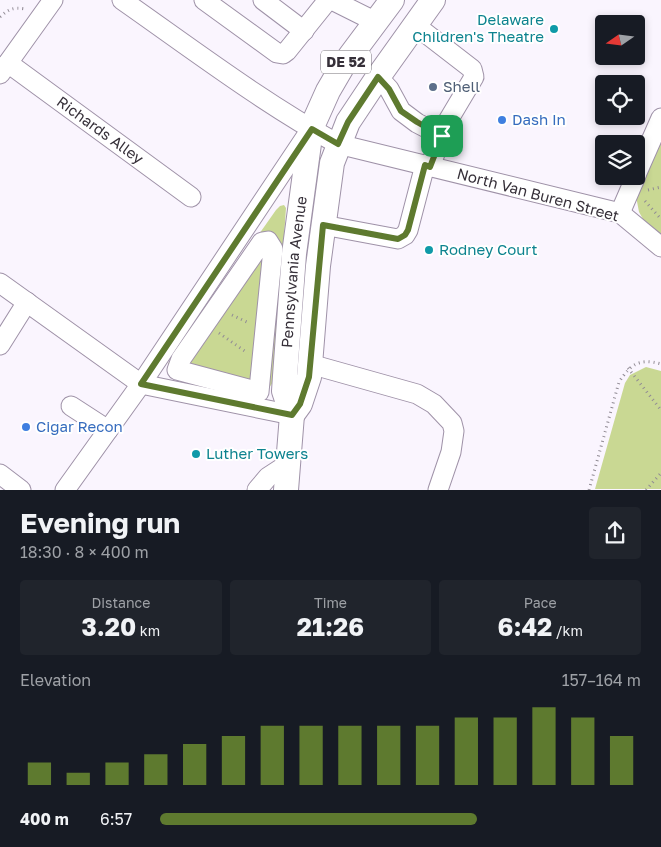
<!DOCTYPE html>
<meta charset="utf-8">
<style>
:root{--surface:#171b24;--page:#20242c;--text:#f1f3f6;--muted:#9ea1a6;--accent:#5e7a2f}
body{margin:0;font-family:"Golos Text",sans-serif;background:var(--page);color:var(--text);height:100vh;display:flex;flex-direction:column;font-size:19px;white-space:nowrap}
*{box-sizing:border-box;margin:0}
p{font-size:16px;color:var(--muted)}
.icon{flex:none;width:28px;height:28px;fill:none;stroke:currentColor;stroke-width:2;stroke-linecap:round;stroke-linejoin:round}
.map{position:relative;height:490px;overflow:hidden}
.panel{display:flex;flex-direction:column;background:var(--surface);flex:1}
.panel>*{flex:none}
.needle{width:32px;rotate:256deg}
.controls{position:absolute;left:595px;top:15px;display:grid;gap:10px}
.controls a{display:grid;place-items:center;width:50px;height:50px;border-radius:5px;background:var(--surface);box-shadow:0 2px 8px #0003;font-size:25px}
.pin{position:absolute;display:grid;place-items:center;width:42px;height:42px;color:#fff;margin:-21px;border-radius:10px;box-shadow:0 2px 8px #0006}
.round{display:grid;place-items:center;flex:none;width:52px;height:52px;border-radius:5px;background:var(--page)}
.headline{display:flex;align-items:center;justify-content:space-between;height:85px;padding:0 20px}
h1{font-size:28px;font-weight:700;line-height:38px}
.stats{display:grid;grid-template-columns:repeat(3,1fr);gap:8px;height:85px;padding:5px 20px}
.stats div{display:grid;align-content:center;border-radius:5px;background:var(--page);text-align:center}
.stats b{font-size:25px;font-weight:700}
.stats small{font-size:14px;font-weight:400}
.stats p{font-size:14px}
.chart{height:140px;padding:10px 20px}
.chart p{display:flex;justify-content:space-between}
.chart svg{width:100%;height:90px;margin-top:5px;stroke:var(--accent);stroke-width:6}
ul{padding:0 20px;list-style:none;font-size:16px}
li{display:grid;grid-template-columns:80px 60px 1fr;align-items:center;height:38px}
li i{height:12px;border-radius:6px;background:var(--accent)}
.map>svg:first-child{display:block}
.green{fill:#c9d893}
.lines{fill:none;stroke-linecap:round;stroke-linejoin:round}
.minor-casing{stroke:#9f92a8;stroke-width:21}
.major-casing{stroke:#9f92a8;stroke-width:26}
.path{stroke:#918b94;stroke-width:3;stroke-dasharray:1 4;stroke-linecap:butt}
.minor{stroke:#fff;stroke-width:19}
.major{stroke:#fff;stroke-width:24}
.route-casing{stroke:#fff;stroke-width:10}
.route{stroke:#5e7a2f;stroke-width:6}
.culture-dot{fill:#0f9aa8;stroke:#fff;stroke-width:2}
.service-dot{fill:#5c6f8a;stroke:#fff;stroke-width:2}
.shop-dot{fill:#3f7fe0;stroke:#fff;stroke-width:2}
.labels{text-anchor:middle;stroke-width:4;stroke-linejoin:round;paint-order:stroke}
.shield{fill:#fff;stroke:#726e74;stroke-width:1}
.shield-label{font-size:14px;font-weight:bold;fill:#363039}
.culture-label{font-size:15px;fill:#0d838f;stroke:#fff;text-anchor:start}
.service-label{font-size:15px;fill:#4e5e75;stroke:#fff;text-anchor:start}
.shop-label{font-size:15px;fill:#366cbe;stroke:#fff;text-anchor:start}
.street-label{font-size:15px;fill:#363039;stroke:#fff}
</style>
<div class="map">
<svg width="661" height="490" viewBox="0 0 661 490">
<rect width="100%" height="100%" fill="#faf5fe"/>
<!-- green -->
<path class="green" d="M661 132V235L643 219 639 212 635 191Z
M284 205 286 208 274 381 265 393 170 372 168 364 170 360 276 210 280 206Z
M646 367 661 371V489H595L625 383 630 375Z"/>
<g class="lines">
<defs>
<g id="minor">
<path d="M122 0C192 49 263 103 338 144L620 213 661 247"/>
<path d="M204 0 277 53 283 54 287 51 328 0"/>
<path d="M263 0 304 31"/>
<path d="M332 0 376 22"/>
<path d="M415 25 472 69 474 77 446 124 430 167"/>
<path id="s1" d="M8 63 191 197"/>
<path d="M0 74 53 0"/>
<path d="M378 77 389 89 401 111 417 123 442 136"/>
<path d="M636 175 661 118"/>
<path d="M620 213 636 176"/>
<path d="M323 225 398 239 405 235 408 230 425 165"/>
<path d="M0 283 141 384 292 415"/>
<path d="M0 345 27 302"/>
<path d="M310 364 417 394 434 404 452 423 454 431 451 452 438 490"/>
<path d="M260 379 273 249 268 241 262 242 181 359 177 370 259 392 264 339"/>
<path d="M71 406 108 430"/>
<path d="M0 474 21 490"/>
<path d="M65 490 141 384 309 132"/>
<path d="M257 490 268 477 288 464"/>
</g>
<g id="major">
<path d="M292 415 300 404 309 377 318 266 332 163 348 122 378 77 433 0"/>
<path id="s2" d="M286 490 292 415 284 391 285 376 294 254 311 129 328 91 342 67 392 0"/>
</g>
</defs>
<!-- minor casing -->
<use href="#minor" class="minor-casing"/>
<!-- major casing -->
<use href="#major" class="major-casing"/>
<!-- path -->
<path class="path" d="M0 17C9 9 13 7 25 9
M648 190 661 187
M645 201 661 219
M232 315 249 323
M219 333 246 352
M628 368 661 410
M589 490 619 382C631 364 639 358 661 364
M646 490 661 473"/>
<!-- minor -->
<use href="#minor" class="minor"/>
<!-- major -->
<use href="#major" class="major"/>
</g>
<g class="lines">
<defs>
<path id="route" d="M378 77 389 89 401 111 417 122 442 136 430 167 425 165 408 230 405 235 398 239 323 225 309 377 300 404 292 415 141 384 312 129 338 144 348 122Z"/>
</defs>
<!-- route casing -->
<use href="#route" class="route-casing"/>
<!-- route -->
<use href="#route" class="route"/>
</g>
<!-- markers -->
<g class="culture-dot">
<circle cx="554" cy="29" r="5"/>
<circle cx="429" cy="250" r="5"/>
<circle cx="196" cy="454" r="5"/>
</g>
<circle class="service-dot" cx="433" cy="87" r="5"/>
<g class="shop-dot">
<circle cx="502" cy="120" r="5"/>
<circle cx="26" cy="427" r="5"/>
</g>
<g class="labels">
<!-- shield labels -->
<rect class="shield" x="321" y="50.5" width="50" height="23" rx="4"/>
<g class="shield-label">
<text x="346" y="67">DE 52</text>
</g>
<!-- culture labels -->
<g class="culture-label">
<text x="544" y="25" text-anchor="end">Delaware<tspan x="544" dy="17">Children's Theatre</tspan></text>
<text x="439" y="255">Rodney Court</text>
<text x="206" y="459">Luther Towers</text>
</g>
<!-- service labels -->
<g class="service-label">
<text x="443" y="92">Shell</text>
</g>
<!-- shop labels -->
<g class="shop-label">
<text x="512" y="125">Dash In</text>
<text x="36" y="432">Cigar Recon</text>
</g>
<!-- street labels -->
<g class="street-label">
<text dy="5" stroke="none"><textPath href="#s1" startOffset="114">Richards Alley</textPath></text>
<text transform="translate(538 195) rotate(15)" y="5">North Van Buren Street</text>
<text dy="5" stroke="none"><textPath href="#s2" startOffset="220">Pennsylvania Avenue</textPath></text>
</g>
</g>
</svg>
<div class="controls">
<a><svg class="needle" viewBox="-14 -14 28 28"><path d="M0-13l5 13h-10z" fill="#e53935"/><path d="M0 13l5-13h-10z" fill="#9ea1a6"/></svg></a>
<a><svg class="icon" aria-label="locate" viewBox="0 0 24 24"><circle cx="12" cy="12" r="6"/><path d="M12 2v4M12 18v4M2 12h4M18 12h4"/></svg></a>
<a><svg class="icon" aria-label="layers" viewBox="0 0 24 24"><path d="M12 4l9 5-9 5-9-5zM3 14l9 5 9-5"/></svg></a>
</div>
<div class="pin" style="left:442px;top:136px;background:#1e9e55"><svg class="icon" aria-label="arrive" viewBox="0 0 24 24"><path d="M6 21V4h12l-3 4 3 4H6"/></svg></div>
</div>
<section class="panel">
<div class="headline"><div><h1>Evening run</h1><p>18:30 · 8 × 400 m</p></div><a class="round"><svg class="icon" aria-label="share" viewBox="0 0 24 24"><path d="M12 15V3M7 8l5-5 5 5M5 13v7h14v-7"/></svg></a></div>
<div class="stats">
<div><p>Distance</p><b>3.20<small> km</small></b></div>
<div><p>Time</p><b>21:26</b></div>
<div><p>Pace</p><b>6:42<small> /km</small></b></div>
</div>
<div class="chart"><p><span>Elevation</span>157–164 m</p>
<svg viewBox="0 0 160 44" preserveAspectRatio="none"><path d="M5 44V33M15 44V38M25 44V33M35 44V29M45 44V24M55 44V20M65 44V15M75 44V15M85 44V15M95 44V15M105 44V15M115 44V11M125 44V11M135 44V6M145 44V11M155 44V20"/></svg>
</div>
<ul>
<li><b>400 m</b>6:57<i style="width:66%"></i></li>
</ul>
</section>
